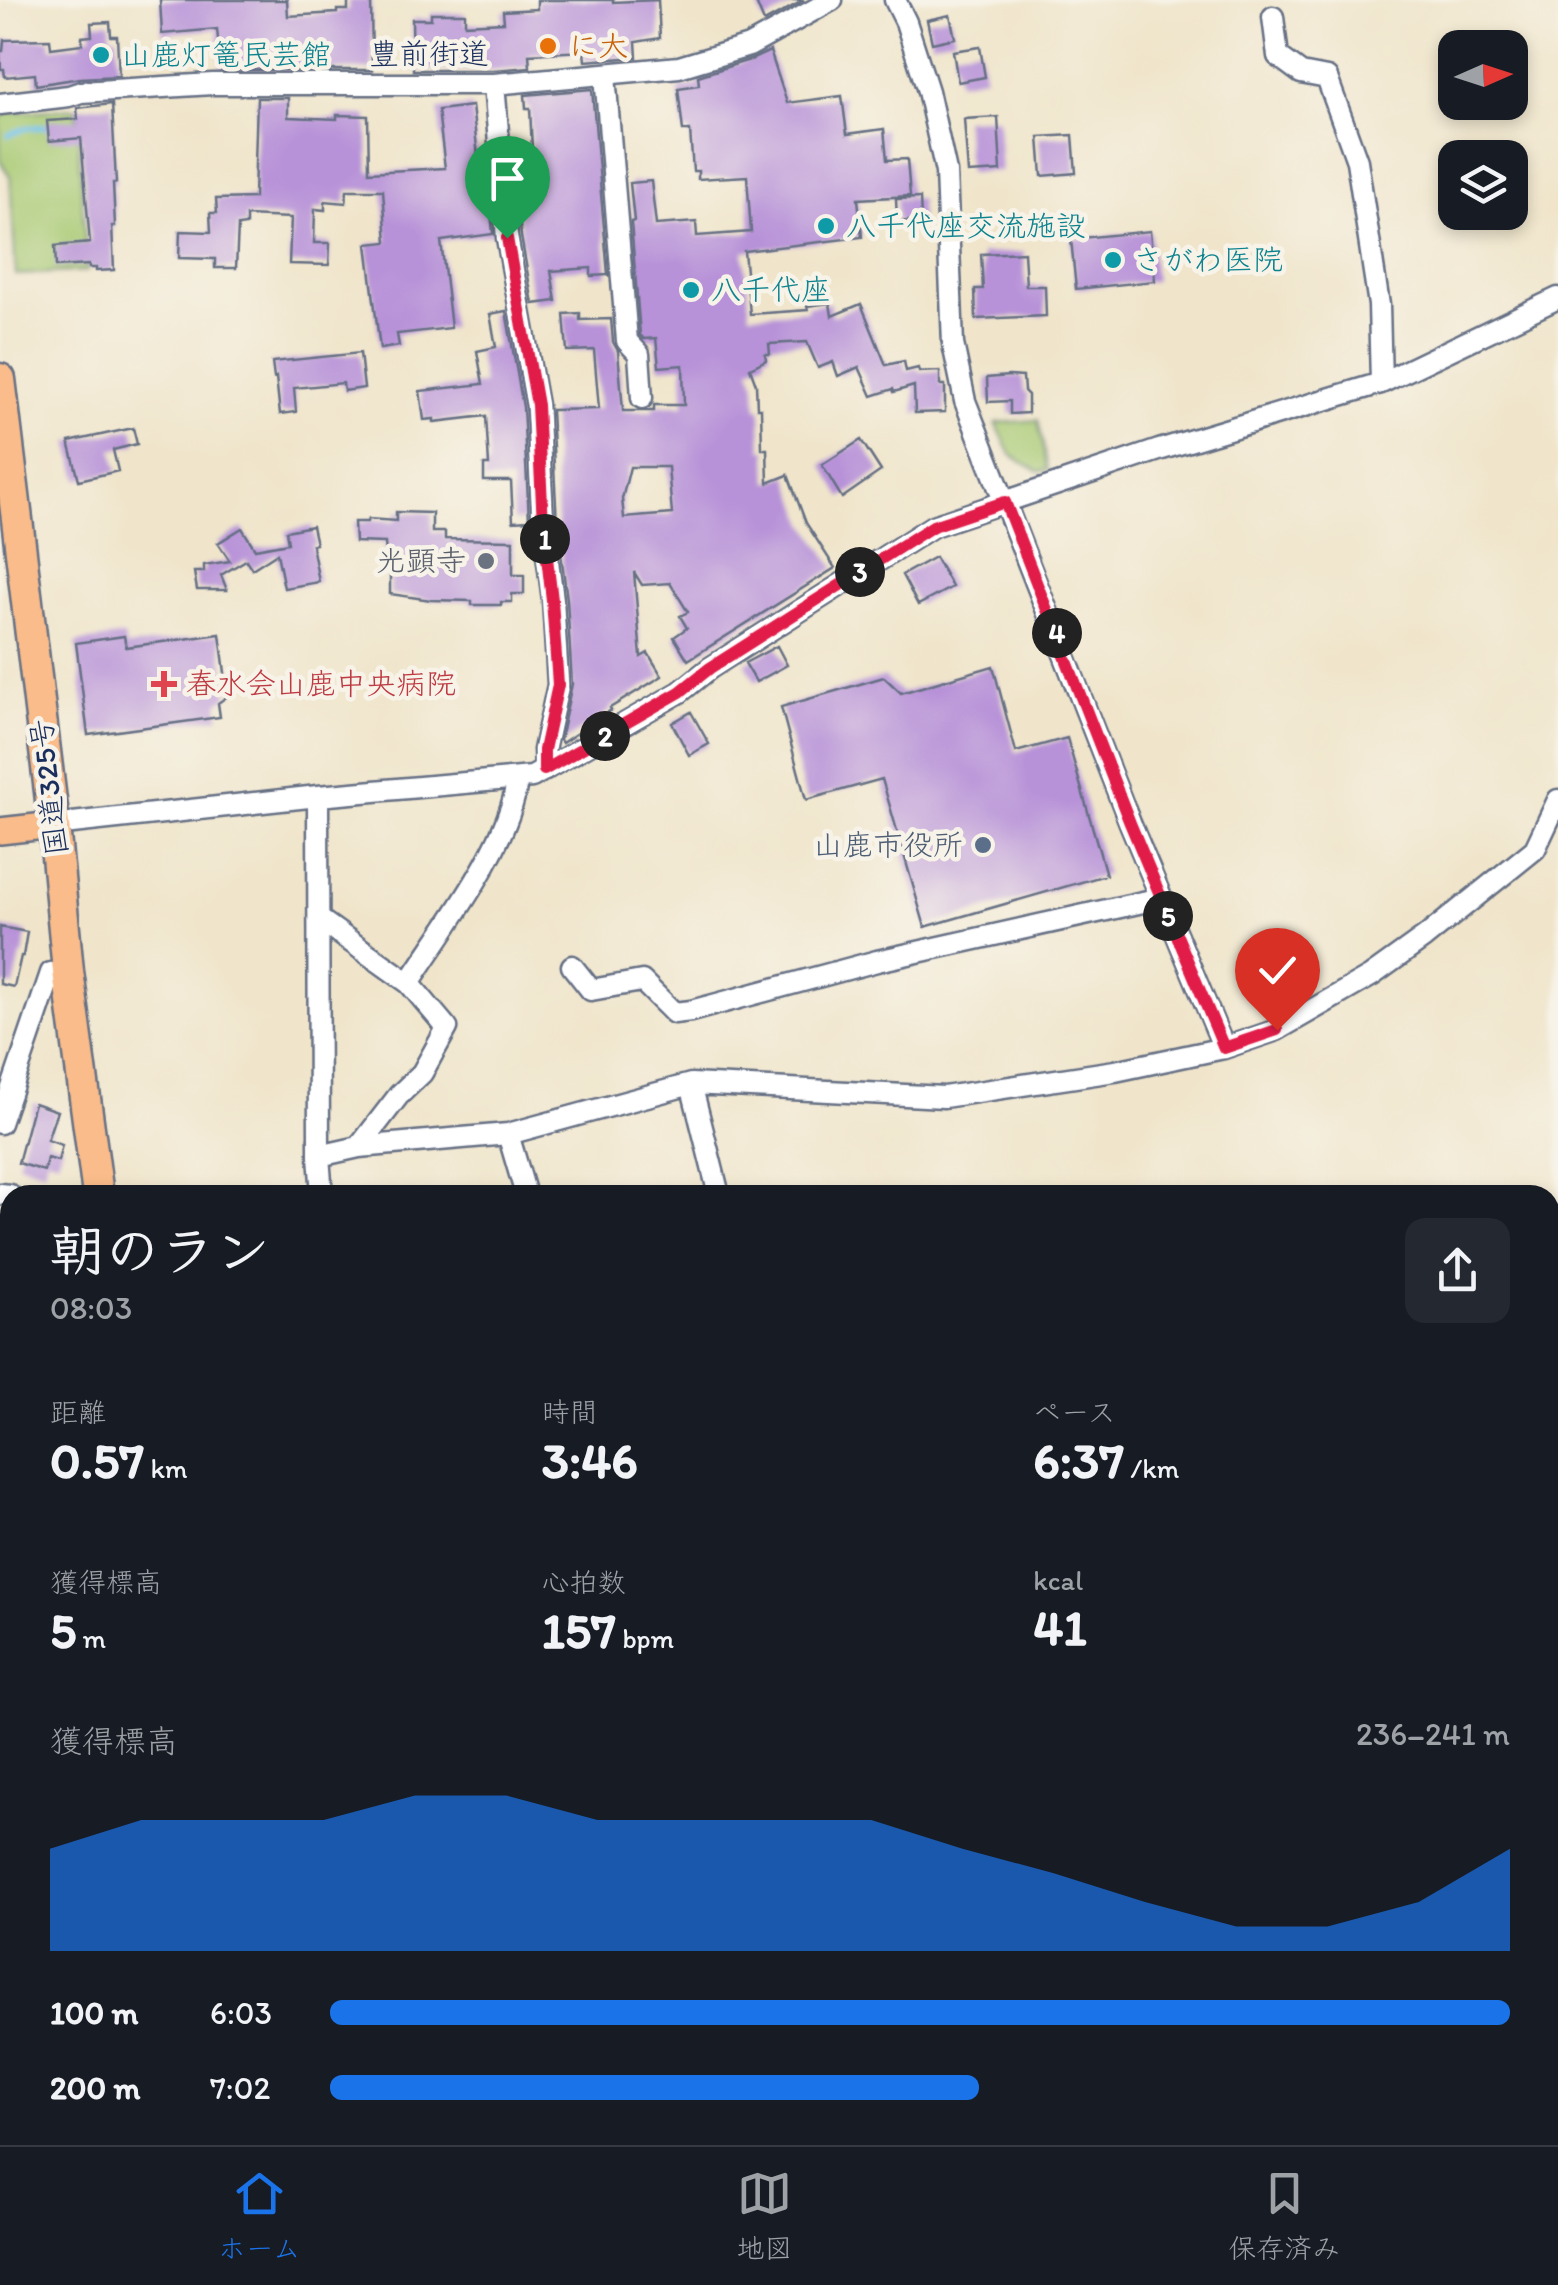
<!DOCTYPE html>
<html lang="ja">
<meta charset="utf-8">
<style>
:root{--surface:#171b24;--page:#242831;--text:#f1f3f6;--muted:#9ea1a6;--line:#363941;--accent:#1a73e8}
body{margin:0;font-family:Itim,"Klee One",sans-serif;background:var(--page);color:var(--text);height:100vh;display:flex;flex-direction:column;font-size:38px;white-space:nowrap}
*{box-sizing:border-box;margin:0}
p{font-size:32px;color:var(--muted)}
.icon{flex:none;width:55px;height:55px;fill:none;stroke:currentColor;stroke-width:2;stroke-linecap:round;stroke-linejoin:round}
.map{position:relative;flex:1;overflow:hidden}
.panel{position:absolute;left:0px;top:1185px;width:1560px;height:960px;display:flex;flex-direction:column;background:var(--surface);border-radius:30px 30px 0 0;box-shadow:0 5px 15px #0003}
.panel>*{flex:none}
.needle{width:65px;rotate:87deg}
.controls{position:absolute;left:1438px;top:30px;display:grid;gap:20px}
.controls a{display:grid;place-items:center;width:90px;height:90px;border-radius:20px;background:var(--surface);box-shadow:0 5px 15px #0003;font-size:50px}
.pin{position:absolute;display:grid;place-items:center;width:85px;height:85px;color:#fff;margin:-102px -42px;border-radius:50% 50% 50% 0;rotate:-45deg;box-shadow:0 0 10px #0007}
.pin .icon{rotate:45deg}
.km{position:absolute;width:50px;height:50px;margin:-25px;border-radius:50%;background:#222;color:#fff;font-size:28px;line-height:50px;text-align:center}
.round{display:grid;place-items:center;flex:none;width:105px;height:105px;border-radius:20px;background:var(--page)}
.summary{display:flex;align-items:center;justify-content:space-between;height:170px;padding:0 50px}
h1{font-size:55px;font-weight:700;line-height:75px}
.figures{display:grid;grid-template-columns:repeat(3,1fr);gap:15px;height:170px;padding:10px 50px}
.figures div{display:grid;align-content:center}
.figures b{font-size:50px;font-weight:700}
.figures small{font-size:28px;font-weight:400}
.figures p{font-size:28px}
.chart{height:280px;padding:20px 50px}
.chart p{display:flex;justify-content:space-between}
.chart svg{width:100%;height:180px;margin-top:10px;fill:var(--accent);opacity:.7}
ul{padding:0 50px;list-style:none;font-size:32px}
li{display:grid;grid-template-columns:160px 120px 1fr;align-items:center;height:75px}
li i{height:25px;border-radius:12px;background:var(--accent)}
.menu{display:flex;justify-content:space-around;align-items:center;height:140px;border-top:2px solid var(--line);background:var(--surface);font-size:28px;color:var(--muted)}
.menu a{display:grid;justify-items:center;gap:5px}
.menu .selected{color:var(--accent)}
.map>svg:first-child{display:block}
.green{fill:#a7c972;stroke:#617c68;stroke-width:2.5}
.lines{fill:none;stroke-linecap:round;stroke-linejoin:round}
.stream{stroke:#6dc1e9;stroke-width:6}
.building{fill:#b792d8;fill-rule:evenodd}
.minor-casing{stroke:#666f84;stroke-width:25}
.major-casing{stroke:#666f84;stroke-width:30}
.highway-casing{stroke:#666f84;stroke-width:35}
.minor{stroke:#fff;stroke-width:20}
.major{stroke:#f9bc8a;stroke-width:25}
.highway{stroke:#f9bc8a;stroke-width:30}
.route-casing{stroke:#fff;stroke-width:20}
.route{stroke:#e11d48;stroke-width:12}
.food-dot{fill:#e8710a;stroke:#f7f3e8;stroke-width:4}
.culture-dot{fill:#0f9aa8;stroke:#f7f3e8;stroke-width:4}
.worship-dot{fill:#6b7280;stroke:#f7f3e8;stroke-width:4}
.health-dot{fill:#e0444e;stroke:#f7f3e8;stroke-width:4}
.service-dot{fill:#5c6f8a;stroke:#f7f3e8;stroke-width:4}
.labels{text-anchor:middle;stroke-width:9;stroke-linejoin:round;paint-order:stroke}
.food-label{font-size:30px;fill:#c56008;stroke:#f7f3e8;text-anchor:start}
.street-label{font-size:30px;fill:#1b2f5e;stroke:#f7f3e8}
.culture-label{font-size:30px;fill:#0d838f;stroke:#f7f3e8;text-anchor:start}
.worship-label{font-size:30px;fill:#5b616d;stroke:#f7f3e8;text-anchor:end}
.health-label{font-size:30px;fill:#be3a42;stroke:#f7f3e8;text-anchor:start}
.service-label{font-size:30px;fill:#4e5e75;stroke:#f7f3e8;text-anchor:end}
</style>
<div class="map">
<svg width="1558" height="2145" viewBox="0 0 1558 2145">
<rect width="100%" height="100%" fill="#f7f3e8"/>
<filter id="ink" filterUnits="userSpaceOnUse"><feTurbulence type="fractalNoise" baseFrequency=".01" numOctaves="2"/><feDisplacementMap in="SourceGraphic" scale="20" xChannelSelector="R" yChannelSelector="G"/><feConvolveMatrix kernelMatrix="1 2 1 2 8 2 1 2 1" color-interpolation-filters="sRGB"/></filter>
<filter id="wash" filterUnits="userSpaceOnUse"><feTurbulence type="fractalNoise" baseFrequency=".0048" numOctaves="4" result="noise"/><feDisplacementMap in="SourceGraphic" scale="40" xChannelSelector="R" yChannelSelector="G"/><feGaussianBlur stdDeviation="2.25" result="paint"/><feColorMatrix in="noise" values="0 0 0 0 0 0 0 0 0 0 0 0 0 0 0 0 0 1.4 0 .05"/><feComposite in="paint" operator="in"/></filter>
<g filter="url(#wash)">
<rect width="100%" height="100%" fill="#f0e5cb"/>
<!-- green -->
<path class="green" d="M76 108 87 271 16 275 10 176 0 161V118L7 113Z
M1038 420 1048 470 1039 472 1011 455 996 423Z
M0 1492 10 1496V1701L0 1699Z
M0 1722 10 1724V1904L0 1901Z"/>
<g class="lines">
<!-- stream -->
<path class="stream" d="M9 135 26 128 53 126"/>
</g>
<g id="blocks">
<!-- building -->
<path class="building" d="M160 0H287L288 16 337 13V10H348V0H371L372 70H221L217 29 162 34Z
M537 0H613V2L658 0 660 38 636 42 637 57 585 61 584 51 529 54 530 67 493 70H413L412 19H431V13H465V24L504 22 503 11 537 9Z
M755 0H804L764 22Z
M950 15 955 38 932 43 927 20Z
M110 22 111 36H117L119 76 80 78 36 85 35 74 5 77 4 69H1L0 51H3L4 40 50 39 51 48 82 44V37L92 36 91 23Z
M980 47 985 77 958 82 953 51Z
M770 51 787 103 842 96 847 134 884 129 887 160 907 159 910 196 858 199 862 237 744 251 750 314 808 310 807 306 830 303 832 316 861 304 886 365 904 361 906 371 918 368 919 372 940 371V385H945V412L915 413 914 386 894 392 893 389 872 396 859 367 838 376 833 362 818 368 807 342 769 344 770 354H765L766 360 750 368 756 384 757 408H761L762 449H767L768 483 788 475 806 523 835 568 688 660 674 637 687 628 680 616 688 612 670 583 642 585 634 572 641 657 648 653 662 676 610 708 611 710 562 743 560 740 572 684 567 599 557 523 551 410 599 409 594 350 567 351 564 314 580 313V320L611 319 613 342 618 351 623 411H654V405H684L683 365 659 367 656 338 644 339 640 335 631 222 634 221 630 183 651 181 656 225 696 222 697 236 751 232 747 176 698 179V171H693L690 131H683L678 88 699 85 698 76 753 59ZM630 467H668L672 514 624 518 622 499Z
M592 89 608 275 591 276V268L551 271 556 301 533 304 521 236 514 152 532 150 530 108H526L525 95Z
M257 98H288V117L337 119V115L368 116 369 172 445 168 438 110 472 106 478 156 486 155 493 234 441 241 451 328 397 334 399 346 380 349 367 244 387 242 383 190H347L346 203 325 201V210L315 209 314 243H330L329 265 289 264 291 218 246 216V225L238 226 236 268H215V259L179 258 180 231 211 232 210 213H217L216 199 254 198Z
M112 104 116 183H113L115 226H112L114 270 96 271V268H89V265L56 267 55 246 90 243 81 138 49 141 47 121 78 119 77 108Z
M998 117 1001 171 968 173 964 119Z
M1073 135 1076 173 1042 176 1039 137Z
M920 198 921 220 897 222 896 199Z
M1150 231 1155 281 1076 289 1071 239Z
M1024 252 1026 286H1045L1046 316 976 319 975 289H983L981 254Z
M506 311 523 407 529 520 513 521 511 481H484V465H489L486 416 434 422V419L424 420 420 391 483 384 477 351 496 347 490 314Z
M360 353 364 388 344 391 343 383 294 388 296 412 280 414 276 377 274 378 272 362Z
M1009 376 1023 377 1024 391 1028 395V413L1010 414V401L988 402 987 378Z
M133 428 137 444 113 450 118 471 79 480 69 442Z
M861 440 881 471 842 498 822 465Z
M396 512 432 513V532H445V539L513 540V575H524V594H512V602H501V605H472V601L431 600 390 594V554H386L385 543 355 542 354 522H367L368 519 396 521Z
M312 526 316 544 312 545 319 582 284 588 277 553 252 569 246 560 221 575 227 590H197L194 572H204V565L230 561 218 543 242 528 255 549 288 543 286 531Z
M935 557 952 587 918 605 902 575Z
M220 634 228 696 218 703 220 717 88 735 76 643 124 636 126 647Z
M777 646 787 665 756 682 745 663Z
M993 666 1016 752 1067 738 1106 875 925 927 882 779 806 800 781 707 884 677 901 693Z
M691 712 709 744 689 755 672 723Z
M0 927 27 932 23 956H21L14 987 0 984Z
M34 1103 57 1111 47 1140 62 1145 58 1161 47 1158 44 1171 18 1163Z"/>
</g>
</g>
<g filter="url(#ink)">
<use href="#blocks" fill-opacity="0" stroke="#666f84" stroke-width="2.5"/>
<g class="lines">
<defs>
<path id="minor" d="M895 0 906 22 928 91 946 172 953 344 965 401 1130 823 1224 1048
M1273 17 1278 56 1301 73 1327 78 1357 161 1379 305 1381 383
M605 75 627 341 639 354 642 398
M494 84 507 238 537 405 543 524 553 600 558 685 544 750 545 770
M0 104 69 96 81 92 213 84H494L679 67 749 46 832 0
M318 796 319 1156 322 1195
M54 825 318 796 532 777 680 692 710 668 933 526 1159 450 1381 383 1558 298
M319 919 409 983 447 1028 422 1073 399 1095 359 1147
M572 966 591 990 642 981 674 1013 691 1011 877 961 1161 898
M409 983C443 930 511 842 517 780
M691 1084 719 1195
M0 1123 51 973 68 971
M508 1134 526 1195
M319 1156 359 1147 508 1134 691 1084 944 1097 1115 1071 1224 1048 1277 1030 1371 976 1424 938 1535 849 1558 800
M0 1194 10 1195
M1550 1557H1558
M0 1710 10 1713
M212 2135 333 2145
M718 2135 719 2145"/>
<path id="major" d="M0 831 54 825"/>
<path id="highway" d="M0 379 54 825 68 971 98 1195
M2 2145 10 2104"/>
</defs>
<!-- minor casing -->
<use href="#minor" class="minor-casing"/>
<!-- major casing -->
<use href="#major" class="major-casing"/>
<!-- highway casing -->
<use href="#highway" class="highway-casing"/>
<!-- minor -->
<use href="#minor" class="minor"/>
<!-- major -->
<use href="#major" class="major"/>
<!-- highway -->
<use href="#highway" class="highway"/>
</g>
</g>
<g class="lines" filter="url(#ink)">
<defs>
<path id="route" d="M507 238 537 405 543 524 552 600 558 685 544 750V770L680 692 710 668 933 526 1005 502 1130 823 1224 1048 1277 1030"/>
</defs>
<!-- route casing -->
<use href="#route" class="route-casing"/>
<!-- route -->
<use href="#route" class="route"/>
</g>
<!-- markers -->
<circle class="food-dot" cx="548" cy="46" r="10"/>
<g class="culture-dot">
<circle cx="101" cy="55" r="10"/>
<circle cx="826" cy="226" r="10"/>
<circle cx="1113" cy="260" r="10"/>
<circle cx="691" cy="290" r="10"/>
</g>
<circle class="worship-dot" cx="486" cy="561" r="10"/>
<path class="health-dot" d="M159 669h10v10h10v10h-10v10h-10v-10h-10v-10h10z"/>
<circle class="service-dot" cx="983" cy="845" r="10"/>
<g class="labels">
<!-- food labels -->
<g class="food-label">
<text x="568" y="56">に大</text>
</g>
<!-- street labels -->
<g class="street-label">
<text x="429" y="64">豊前街道</text>
<text transform="translate(49 787) rotate(-97)" y="10">国道325号</text>
</g>
<!-- culture labels -->
<g class="culture-label">
<text x="121" y="65">山鹿灯篭民芸館</text>
<text x="846" y="236">八千代座交流施設</text>
<text x="1133" y="270">さがわ医院</text>
<text x="711" y="300">八千代座</text>
</g>
<!-- worship labels -->
<g class="worship-label">
<text x="466" y="571">光顕寺</text>
</g>
<!-- health labels -->
<g class="health-label">
<text x="186" y="694">春水会山鹿中央病院</text>
</g>
<!-- service labels -->
<g class="service-label">
<text x="963" y="855">山鹿市役所</text>
</g>
</g>
</svg>
<div class="controls">
<a><svg class="needle" viewBox="-14 -14 28 28"><path d="M0-13l5 13h-10z" fill="#e53935"/><path d="M0 13l5-13h-10z" fill="#9ea1a6"/></svg></a>
<a><svg class="icon" aria-label="layers" viewBox="0 0 24 24"><path d="M12 4l9 5-9 5-9-5zM3 14l9 5 9-5"/></svg></a>
</div>
<div class="pin" style="left:507px;top:238px;background:#1e9e55"><svg class="icon" aria-label="arrive" viewBox="0 0 24 24"><path d="M6 21V4h12l-3 4 3 4H6"/></svg></div>
<div class="pin" style="left:1277px;top:1030px;background:#d93025"><svg class="icon" aria-label="check" viewBox="0 0 24 24"><path d="M5 12l5 5 9-10"/></svg></div>
<b class="km" style="left:545px;top:539px">1</b>
<b class="km" style="left:605px;top:736px">2</b>
<b class="km" style="left:860px;top:572px">3</b>
<b class="km" style="left:1057px;top:633px">4</b>
<b class="km" style="left:1168px;top:916px">5</b>
<section class="panel">
<div class="summary"><div><h1>朝のラン</h1><p>08:03</p></div><a class="round"><svg class="icon" aria-label="share" viewBox="0 0 24 24"><path d="M12 15V3M7 8l5-5 5 5M5 13v7h14v-7"/></svg></a></div>
<div class="figures">
<div><p>距離</p><b>0.57<small> km</small></b></div>
<div><p>時間</p><b>3:46</b></div>
<div><p>ペース</p><b>6:37<small> /km</small></b></div>
</div>
<div class="figures">
<div><p>獲得標高</p><b>5<small> m</small></b></div>
<div><p>心拍数</p><b>157<small> bpm</small></b></div>
<div><p>kcal</p><b>41</b></div>
</div>
<div class="chart"><p><span>獲得標高</span>236–241 m</p>
<svg viewBox="0 0 160 44" preserveAspectRatio="none"><path d="M0 44V19L10 12L20 12L30 12L40 6L50 6L60 12L70 12L80 12L90 12L100 19L110 25L120 32L130 38L140 38L150 32L160 19V44z"/></svg>
</div>
<ul>
<li><b>100 m</b>6:03<i style="width:100%"></i></li>
<li><b>200 m</b>7:02<i style="width:55%"></i></li>
</ul>
</section>
</div>
<nav class="menu">
<a class="selected"><svg class="icon" aria-label="home" viewBox="0 0 24 24"><path d="M3 11l9-7 9 7M6 9v11h12V9"/></svg>ホーム</a>
<a><svg class="icon" aria-label="map" viewBox="0 0 24 24"><path d="M3 6l6-2 6 2 6-2v14l-6 2-6-2-6 2zM9 4v14M15 6v14"/></svg>地図</a>
<a><svg class="icon" aria-label="saved" viewBox="0 0 24 24"><path d="M7 4h10v16l-5-4-5 4z"/></svg>保存済み</a>
</nav>
